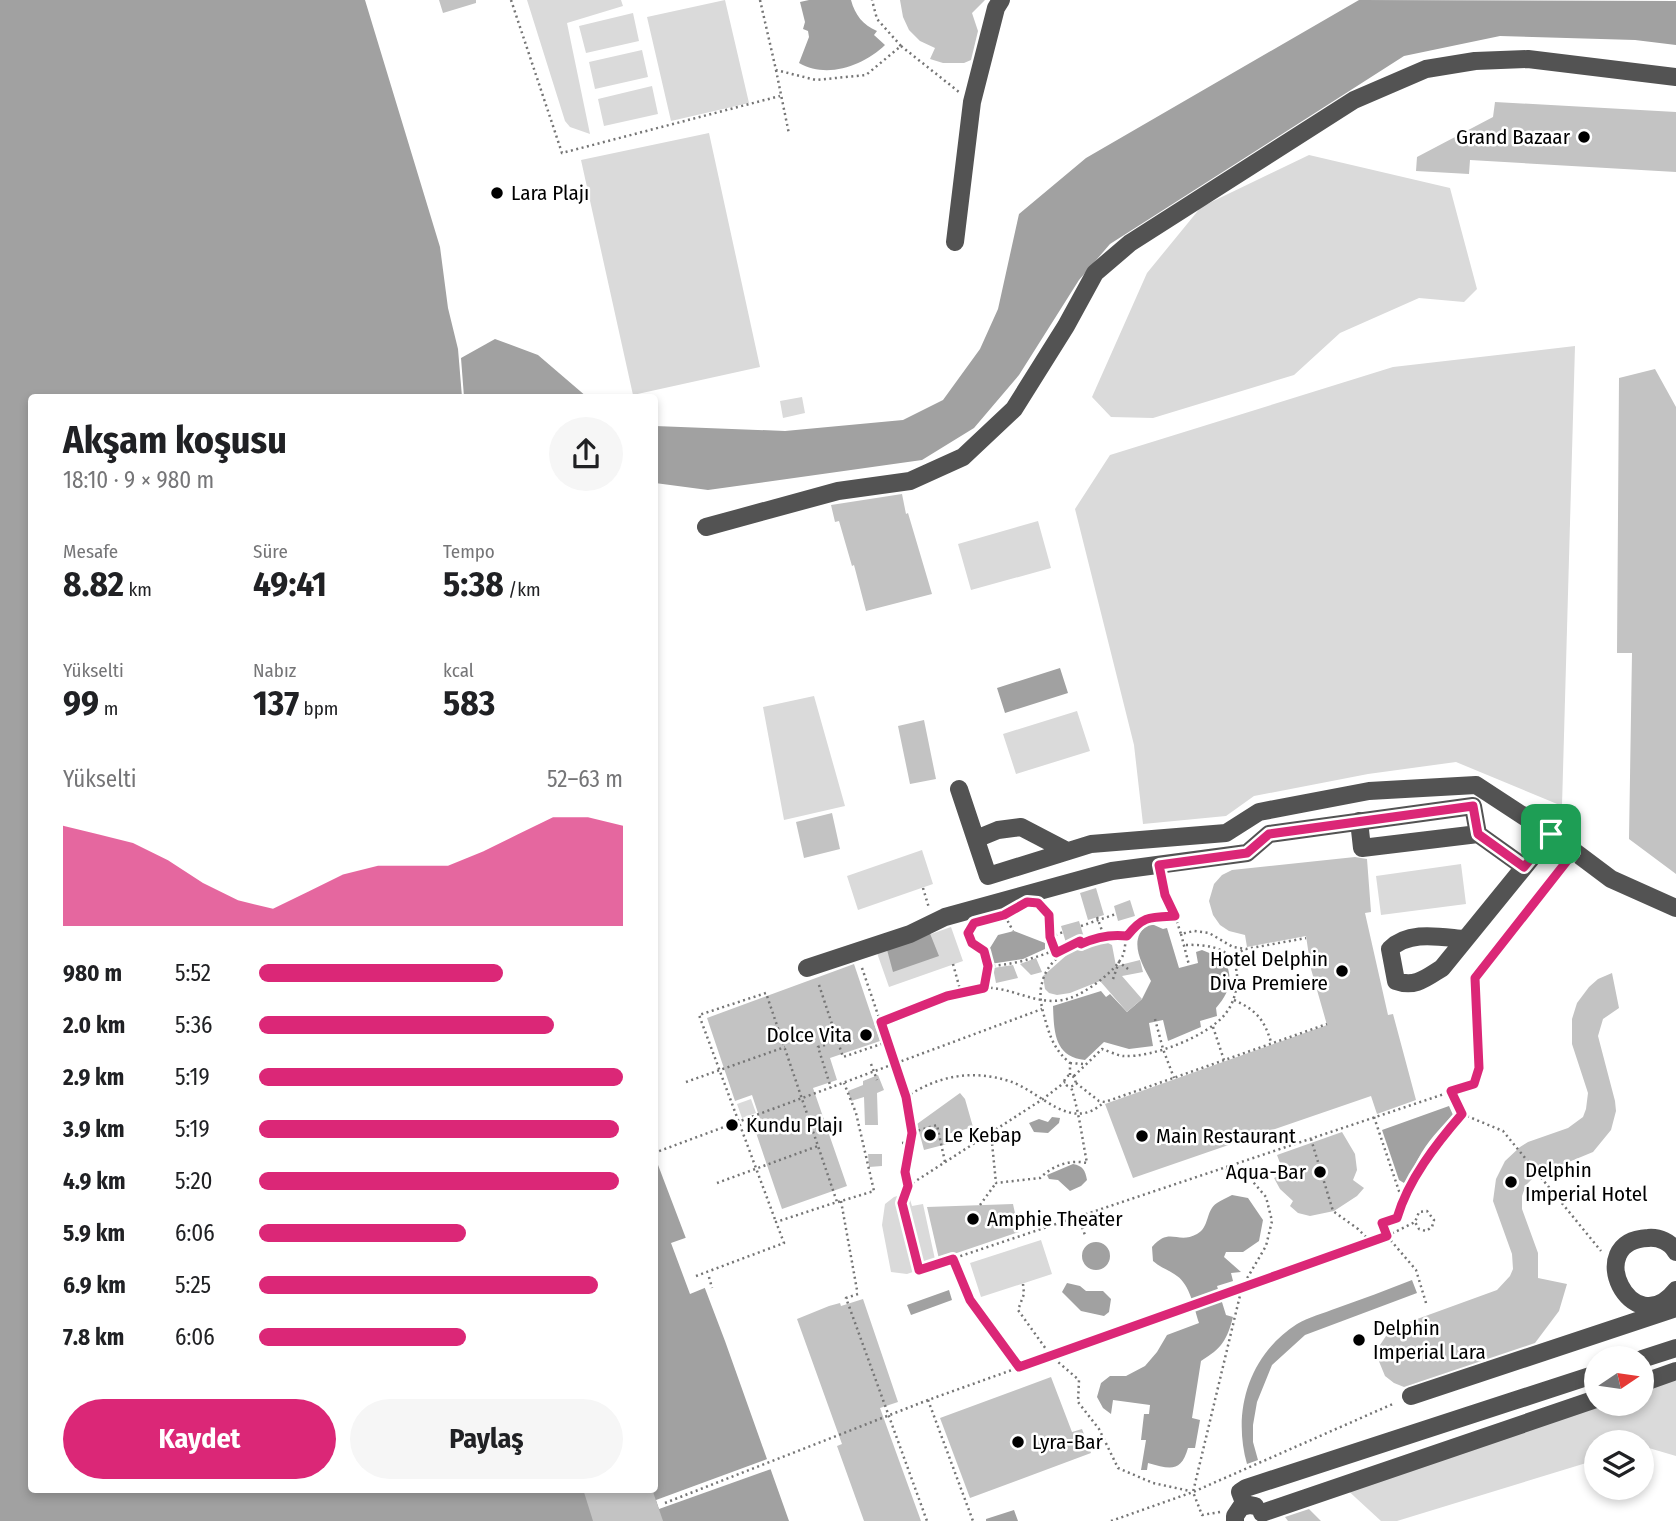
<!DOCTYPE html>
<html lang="tr">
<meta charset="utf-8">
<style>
:root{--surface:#fff;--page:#f6f6f6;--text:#202124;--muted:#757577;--accent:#db2777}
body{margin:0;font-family:"Fira Sans Condensed",sans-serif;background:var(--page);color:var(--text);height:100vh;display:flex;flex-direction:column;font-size:26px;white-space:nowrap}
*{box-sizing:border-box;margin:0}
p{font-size:23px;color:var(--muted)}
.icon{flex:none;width:38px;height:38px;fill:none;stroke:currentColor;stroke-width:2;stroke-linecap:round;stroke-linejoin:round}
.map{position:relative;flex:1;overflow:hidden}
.panel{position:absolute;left:28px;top:394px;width:630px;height:1099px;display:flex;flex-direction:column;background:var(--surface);border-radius:7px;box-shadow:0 4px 10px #0003}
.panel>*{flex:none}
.needle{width:46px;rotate:77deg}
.buttons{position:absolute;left:1584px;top:1346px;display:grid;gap:14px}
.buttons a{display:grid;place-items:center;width:70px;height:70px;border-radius:50%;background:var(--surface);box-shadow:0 4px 10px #0003;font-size:35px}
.pin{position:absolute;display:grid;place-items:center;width:60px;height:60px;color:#fff;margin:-30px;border-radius:14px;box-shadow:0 4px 10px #0006}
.round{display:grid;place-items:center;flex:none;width:74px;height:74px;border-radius:37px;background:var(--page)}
.summary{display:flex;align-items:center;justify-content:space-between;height:119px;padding:0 35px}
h1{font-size:38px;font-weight:700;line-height:52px}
.figures{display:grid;grid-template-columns:repeat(3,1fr);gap:10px;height:119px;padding:7px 35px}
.figures div{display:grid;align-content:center}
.figures b{font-size:35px;font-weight:700}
.figures small{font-size:19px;font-weight:400}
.figures p{font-size:19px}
.chart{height:196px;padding:14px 35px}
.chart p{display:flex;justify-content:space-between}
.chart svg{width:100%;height:126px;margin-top:7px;fill:var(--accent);opacity:.7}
.button{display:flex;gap:14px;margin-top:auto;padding:14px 35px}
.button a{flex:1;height:80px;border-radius:42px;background:var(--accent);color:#fff;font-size:28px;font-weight:700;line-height:80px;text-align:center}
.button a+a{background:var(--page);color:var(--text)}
ul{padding:0 35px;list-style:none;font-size:23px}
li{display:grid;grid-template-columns:112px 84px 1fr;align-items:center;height:52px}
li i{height:18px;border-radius:9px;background:var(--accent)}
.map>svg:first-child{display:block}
.green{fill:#dadada}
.water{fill:#a1a1a1}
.pier{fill:#fff}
.building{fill:#c3c3c3}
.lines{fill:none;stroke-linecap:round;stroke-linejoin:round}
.path{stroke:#757575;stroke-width:2.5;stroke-dasharray:2 3.5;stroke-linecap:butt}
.minor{stroke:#535353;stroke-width:18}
.route-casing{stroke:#fff;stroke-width:14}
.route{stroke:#db2777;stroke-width:9}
.poi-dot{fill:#000;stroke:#fff;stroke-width:2.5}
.labels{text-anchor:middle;stroke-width:5;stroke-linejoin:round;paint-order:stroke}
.poi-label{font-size:21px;fill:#000;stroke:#fff;text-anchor:start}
</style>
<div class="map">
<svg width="1676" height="1521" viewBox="0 0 1676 1521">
<rect width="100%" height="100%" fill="#fff"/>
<!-- green -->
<path class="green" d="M527 0H621L623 6 567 23 590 134 570 127 565 121Z
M725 0 749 103 671 121 647 17Z
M633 13 639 41 586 53 579 26Z
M642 50 648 77 595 89 589 62Z
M652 86 658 114 604 126 598 99Z
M709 133 760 367 633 395 581 160Z
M1309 155 1450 188 1477 289 1464 302 1419 298 1340 333 1294 375 1153 418 1111 417 1092 397 1147 273 1201 207Z
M1575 346 1562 806 1456 762 1368 774 1254 796 1226 816 1143 824 1134 745 1075 509 1110 455 1393 367Z
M802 397 805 413 783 418 780 401Z
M1038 521 1051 568 971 590 958 544Z
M814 696 845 806 784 820 763 707Z
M1077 711 1090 751 1016 774 1003 734Z
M922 850 933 884 858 910 847 876Z
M1461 864 1466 904 1381 915 1376 876Z
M951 927 963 961 889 987 877 953Z
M751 1099 756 1113 742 1118 737 1104Z
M908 1193 912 1206 923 1204 936 1264 907 1274 891 1272 882 1225 885 1204 894 1197Z
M1041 1240 1052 1274 981 1297 970 1263Z
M1676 1375V1456L1642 1446V1442H1596V1460L1397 1521H1381L1343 1486 1596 1404H1642V1386Z"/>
<!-- water -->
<path class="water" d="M0 0H365L440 247 448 308 458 349 462 397H32V1489H654L655 1157 725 1341 789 1521H0Z
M809 0H851C855 15 863 25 877 31L874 35 885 45C863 66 827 79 799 63L809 37 808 31 803 29 805 22 800 2Z
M1359 0 1676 1V45L1635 40 1500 36 1404 56 1110 244 1079 280 1019 375 974 428 922 460 708 490 655 483V426L785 431 903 420 943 400 980 349 998 309 1019 214 1086 158Z
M495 339 538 355 587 397H464L461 358Z
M1060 668 1068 693 1005 713 997 688Z
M1148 925H1154L1163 929 1167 928 1179 968 1198 963 1196 952 1202 950 1224 959C1234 978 1230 992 1216 1008L1217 1016 1200 1021 1201 1027 1168 1041 1163 1020 1149 1023 1153 1046 1129 1049 1104 1042 1085 1060C1054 1057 1054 1031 1053 1006L1101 991 1106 997 1110 994 1127 1012 1142 999 1151 981C1142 964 1127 939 1148 925Z
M929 931 939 956 893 972 886 946Z
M1014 931 1045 943V949L1023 959 990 964V948L998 935Z
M1449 1106 1453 1115C1440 1128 1427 1142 1418 1159 1413 1168 1412 1177 1404 1183L1399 1180 1382 1130Z
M1052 1117 1060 1118 1059 1123 1048 1133 1034 1132 1029 1123 1039 1119 1048 1122Z
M1073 1164C1083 1166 1085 1170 1087 1180L1081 1186 1070 1191 1058 1180 1049 1179 1047 1175Z
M1232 1195 1248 1198 1263 1220 1259 1241 1243 1252H1226L1224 1257 1241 1272 1231 1273 1233 1281 1217 1286 1226 1315 1233 1317C1227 1340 1222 1348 1201 1361L1192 1418 1200 1420 1195 1448H1188C1181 1473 1170 1469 1148 1463L1147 1470H1141L1146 1440H1141L1144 1414H1149L1150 1405 1113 1400 1111 1414 1103 1408 1097 1397 1101 1383 1110 1376H1126L1145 1366 1157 1352 1167 1335 1199 1323C1194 1308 1190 1285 1177 1276 1169 1270 1161 1268 1153 1261L1152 1247C1170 1226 1177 1245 1197 1234 1210 1227 1205 1211 1217 1203 1221 1200 1227 1198 1232 1195Z
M1082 1256a14 14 0 1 1 28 0a14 14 0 1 1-28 0Z
M1412 1280 1417 1293 1305 1335 1272 1365 1257 1402 1253 1425V1442L1258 1460 1247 1464C1232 1411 1249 1355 1297 1324 1309 1317 1324 1313 1337 1308 1362 1299 1387 1290 1412 1280Z
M1067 1283 1080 1286 1086 1291H1103L1111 1299 1109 1312 1104 1316 1081 1311 1062 1292Z
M949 1290 952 1300 911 1315 907 1305Z
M1014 1510 1018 1521H986V1519Z"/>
<!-- pier -->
<path class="pier" d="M688 1237 707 1287 690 1294 671 1243Z
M770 1458 774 1468 659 1509 656 1500Z"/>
<!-- building -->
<path class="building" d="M439 0H476V3L443 13Z
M900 0H985L972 13 978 31 971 60 964 63H943L930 59 935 48 920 41 909 30 903 17Z
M1495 102 1676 112V172L1470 160 1469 174 1416 171 1417 157 1493 117Z
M1655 369 1676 407V874L1629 839 1632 653H1617L1619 378Z
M902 494 906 514 908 513 932 594 866 611 854 565 852 566 839 521 835 522 831 505Z
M924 720 936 779 910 784 898 726Z
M832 813 840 849 804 858 796 822Z
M1355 857 1367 859 1371 912 1365 913 1388 1015 1393 1014 1416 1100 1377 1114 1371 1096 1133 1178 1105 1104 1327 1025 1311 969 1306 936 1247 947 1245 935 1229 931 1220 925 1213 915 1209 901 1214 884 1222 875 1232 870Z
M1096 888 1104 915 1088 920 1080 893Z
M1130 900 1135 916 1118 921 1114 906Z
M1079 921 1086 944 1106 942 1112 945 1116 966 1140 960 1143 972 1122 976 1142 999 1127 1012 1100 981 1070 993 1057 995 1049 993 1045 989 1043 976 1069 953 1061 926Z
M1036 958 1042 972 1031 975 1020 964Z
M854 964 880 1041 830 1058 837 1080 813 1088 847 1186 782 1209 753 1124 761 1122 752 1095 735 1101 707 1018Z
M1013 965 1018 978 996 983 993 968Z
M1612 973 1619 1008 1603 1019 1598 1036 1615 1101 1616 1111 1611 1130 1593 1152 1535 1176 1526 1185 1522 1196V1209L1538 1253V1278L1567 1284 1559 1311 1535 1343 1404 1387 1394 1383 1385 1376 1378 1359 1380 1345 1388 1333 1398 1326 1497 1290 1510 1276 1513 1269 1512 1254 1493 1201 1496 1179 1505 1161 1520 1147 1528 1142 1568 1128 1583 1117 1586 1109 1588 1093 1572 1044V1019L1577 1003 1589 987 1598 979Z
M878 1075 884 1090 877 1093 878 1125H865L864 1097 851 1101 848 1091 863 1085V1081Z
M960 1093 965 1099 973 1127 944 1135 947 1144 924 1150 917 1124Z
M1342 1132 1355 1154 1357 1170 1353 1180 1364 1188 1357 1196 1334 1211 1310 1216 1298 1213 1290 1206 1293 1201 1280 1189 1274 1178 1284 1174 1277 1155Z
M868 1154H882V1166L869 1167Z
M1013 1204 1019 1232 939 1259 927 1207Z
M863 1299 898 1402 880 1408 921 1521H864L837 1446 842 1444 797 1319 829 1306 840 1303 841 1306Z
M1051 1377 1072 1432 1082 1429 1091 1453 970 1498 940 1418Z
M583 1489H652L663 1521H593Z
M1309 1509 1321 1521H1288L1285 1517Z"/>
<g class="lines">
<!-- path -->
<path class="path" d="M511 0 562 153 780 96
M760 0 776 70 816 80 866 75 901 46 877 19 872 0
M901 46 959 92
M776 70 789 134
M1162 880 1165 895 1175 916
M923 888 929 908
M1044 907C1053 921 1050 938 1056 953
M1005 916 1013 931
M1097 917 1104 936
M972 926C966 936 971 948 983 951L988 966
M1081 926 1116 914
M1181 934 1189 965
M1050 937 1063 932
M1232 958 1243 950
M953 964 961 993
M862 968 906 1097 912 1133 905 1172 908 1186 902 1203 919 1270 1474 1084 1479 1068 1475 978 1565 864
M1113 979 1119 962 1128 969
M819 985 843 1057 887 1042
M984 988 988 966C1021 965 1050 952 1080 941L1081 944
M1234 1000C1256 1010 1264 1019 1271 1042
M1155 1019 1163 1049 1174 1078
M881 1022C913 1009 947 992 982 988 1011 985 1039 1009 1070 998 1086 993 1117 970 1123 955 1125 950 1125 944 1126 939 1133 917 1156 916 1175 916L1181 934 1194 931 1209 933 1233 947 1246 949 1306 938
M1213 1027 1224 1060
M825 1045 818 1047 831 1088
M1070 1063 1084 1064
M871 1064 877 1080
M1070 1075V1063C1057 1052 1052 1042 1047 1026 1043 1012 1038 998 1042 983 1049 950 1097 932 1127 936
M1064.5 1081a5.5 5.5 0 1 1 11 0a5.5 5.5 0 1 1-11 0Z
M1074 1076 1102 1049C1108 1051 1116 1055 1123 1056 1152 1058 1209 1036 1226 1013 1233 1004 1236 993 1237 982 1239 948 1211 944 1184 945
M686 1082 785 1047
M1076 1083 1099 1101 1105 1102 1327 1024
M906 1097C938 1076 971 1069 1009 1081 1041 1091 1071 1134 1104 1102
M1462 1114 1503 1131 1601 1251
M1374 1117 1402 1200
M913 1132 937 1125 945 1162
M991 1133 996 1183 1040 1178C1052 1166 1070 1159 1087 1163 1082 1138 1079 1111 1071 1087
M1311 1139 1333 1211 1358 1229 1370 1241
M902 1143 911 1142
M654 1153 1042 1009
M717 1183 818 1146
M908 1186 1043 1099 1065 1082
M841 1201 857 1290
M838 1202 874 1191 856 1113 844 1083
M980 1205 996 1183
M1078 1217 1085 1235
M953 1259 970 1300 1018 1366
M696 1276 784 1243 776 1222 837 1202 766 993 699 1015 776 1222
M709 1277 712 1288
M1023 1284 1024 1294 1018 1310 1051 1356 1079 1380 1078 1402 1099 1429 1118 1468 1153 1483 1190 1491
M858 1294 846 1298 927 1521
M1426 1303 1416 1270 1387 1236 1382 1223 1397 1218C1409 1180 1436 1144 1462 1114L1451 1091
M928 1400 973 1521
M665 1503 928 1400 1387 1236 1415 1222 1419 1212 1427 1211 1434 1220 1432 1227 1426 1231 1419 1229 1415 1222
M1220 1512 1202 1515 1193 1492 1242 1287 1266 1246 1272 1221 1266 1197 1248 1176 1226 1169
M1111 1521 1193 1492 1395 1403"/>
<!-- minor -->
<path class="minor" d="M955 242 972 102 996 8 1001 0
M706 527 838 491 910 481 963 457 1014 409 1066 326 1095 273 1130 243 1354 100 1426 69 1475 61 1528 59 1676 77
M959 789 988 876 1091 844 1226 833 1259 812 1369 791 1476 785 1551 834
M1359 821 1362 848 1478 834
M976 839 998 830 1021 827 1067 851
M1465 939C1440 937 1409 930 1390 949L1396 981C1415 988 1426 978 1442 968L1551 834 1611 879 1676 908
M807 968 910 934 945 917 1112 871 1247 853 1269 834 1473 806 1478 834 1524 867
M1676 1252C1671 1242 1659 1237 1648 1238 1581 1241 1632 1345 1676 1290
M1642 1359 1676 1348
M1642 1383 1676 1371
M1411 1396 1676 1308
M1245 1505 1240 1492 1246 1488 1596 1374
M1262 1513 1596 1399
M1235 1521V1516L1241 1507 1250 1505 1255 1506"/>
</g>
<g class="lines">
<defs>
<path id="route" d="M1473 806 1478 834 1524 867 1551 834 1574 852 1475 978 1479 1068 1474 1084 1451 1091 1462 1114C1436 1144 1408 1180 1397 1218L1382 1223 1387 1236 1019 1367 970 1300 953 1259 919 1270 902 1203 908 1186 905 1172 912 1133 906 1097 881 1022 947 996 984 988 988 966 984 951 972 943 968 933 974 923 1004 915 1027 902 1038 903 1049 915 1050 937 1056 953 1080 941 1081 944C1096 937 1110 934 1127 936 1143 916 1149 917 1175 916L1165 895 1159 865 1247 853 1269 834Z"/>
</defs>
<!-- route casing -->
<use href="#route" class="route-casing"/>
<!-- route -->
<use href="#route" class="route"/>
</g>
<!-- markers -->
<g class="poi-dot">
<circle cx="1584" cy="137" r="7"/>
<circle cx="497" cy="193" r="7"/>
<circle cx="1342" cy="971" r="7"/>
<circle cx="866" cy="1035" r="7"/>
<circle cx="732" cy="1125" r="7"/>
<circle cx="930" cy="1135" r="7"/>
<circle cx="1142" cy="1136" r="7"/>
<circle cx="1320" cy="1172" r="7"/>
<circle cx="1511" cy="1182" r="7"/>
<circle cx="973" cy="1219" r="7"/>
<circle cx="1359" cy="1340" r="7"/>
<circle cx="1018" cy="1442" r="7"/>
</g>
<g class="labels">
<!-- poi labels -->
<g class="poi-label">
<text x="1570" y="144" text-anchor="end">Grand Bazaar</text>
<text x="511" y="200">Lara Plajı</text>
<text x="1328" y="966" text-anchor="end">Hotel Delphin<tspan x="1328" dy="24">Diva Premiere</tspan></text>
<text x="852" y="1042" text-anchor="end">Dolce Vita</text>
<text x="746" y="1132">Kundu Plajı</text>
<text x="944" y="1142">Le Kebap</text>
<text x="1156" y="1143">Main Restaurant</text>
<text x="1525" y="1177">Delphin<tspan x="1525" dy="24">Imperial Hotel</tspan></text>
<text x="1306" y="1179" text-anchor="end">Aqua-Bar</text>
<text x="987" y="1226">Amphie Theater</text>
<text x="1373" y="1335">Delphin<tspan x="1373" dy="24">Imperial Lara</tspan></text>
<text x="1032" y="1449">Lyra-Bar</text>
</g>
</g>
</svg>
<div class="buttons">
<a><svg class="needle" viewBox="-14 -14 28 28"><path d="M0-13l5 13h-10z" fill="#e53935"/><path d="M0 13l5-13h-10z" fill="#757577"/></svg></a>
<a><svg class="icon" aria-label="layers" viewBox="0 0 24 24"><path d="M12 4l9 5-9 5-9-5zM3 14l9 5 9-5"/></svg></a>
</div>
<div class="pin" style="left:1551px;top:834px;background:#1e9e55"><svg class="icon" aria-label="arrive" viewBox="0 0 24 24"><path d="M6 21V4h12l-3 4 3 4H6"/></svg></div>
<section class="panel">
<div class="summary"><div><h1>Akşam koşusu</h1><p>18:10 · 9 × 980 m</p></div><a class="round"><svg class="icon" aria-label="share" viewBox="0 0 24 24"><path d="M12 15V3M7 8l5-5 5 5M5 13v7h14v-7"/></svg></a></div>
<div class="figures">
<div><p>Mesafe</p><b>8.82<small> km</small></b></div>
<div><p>Süre</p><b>49:41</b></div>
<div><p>Tempo</p><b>5:38<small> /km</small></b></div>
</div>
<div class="figures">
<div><p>Yükselti</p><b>99<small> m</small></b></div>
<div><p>Nabız</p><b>137<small> bpm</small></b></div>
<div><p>kcal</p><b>583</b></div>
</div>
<div class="chart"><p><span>Yükselti</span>52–63 m</p>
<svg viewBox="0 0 160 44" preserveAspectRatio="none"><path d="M0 44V9L10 12L20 15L30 21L40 29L50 35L60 38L70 32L80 26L90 23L100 23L110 23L120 18L130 12L140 6L150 6L160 9V44z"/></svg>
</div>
<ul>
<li><b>980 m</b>5:52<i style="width:67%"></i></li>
<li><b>2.0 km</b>5:36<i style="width:81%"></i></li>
<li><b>2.9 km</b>5:19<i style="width:100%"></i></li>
<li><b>3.9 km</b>5:19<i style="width:99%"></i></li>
<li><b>4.9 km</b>5:20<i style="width:99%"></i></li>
<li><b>5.9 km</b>6:06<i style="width:57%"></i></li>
<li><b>6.9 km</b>5:25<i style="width:93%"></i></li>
<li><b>7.8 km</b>6:06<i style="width:57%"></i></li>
</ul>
<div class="button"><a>Kaydet</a><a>Paylaş</a></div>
</section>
</div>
